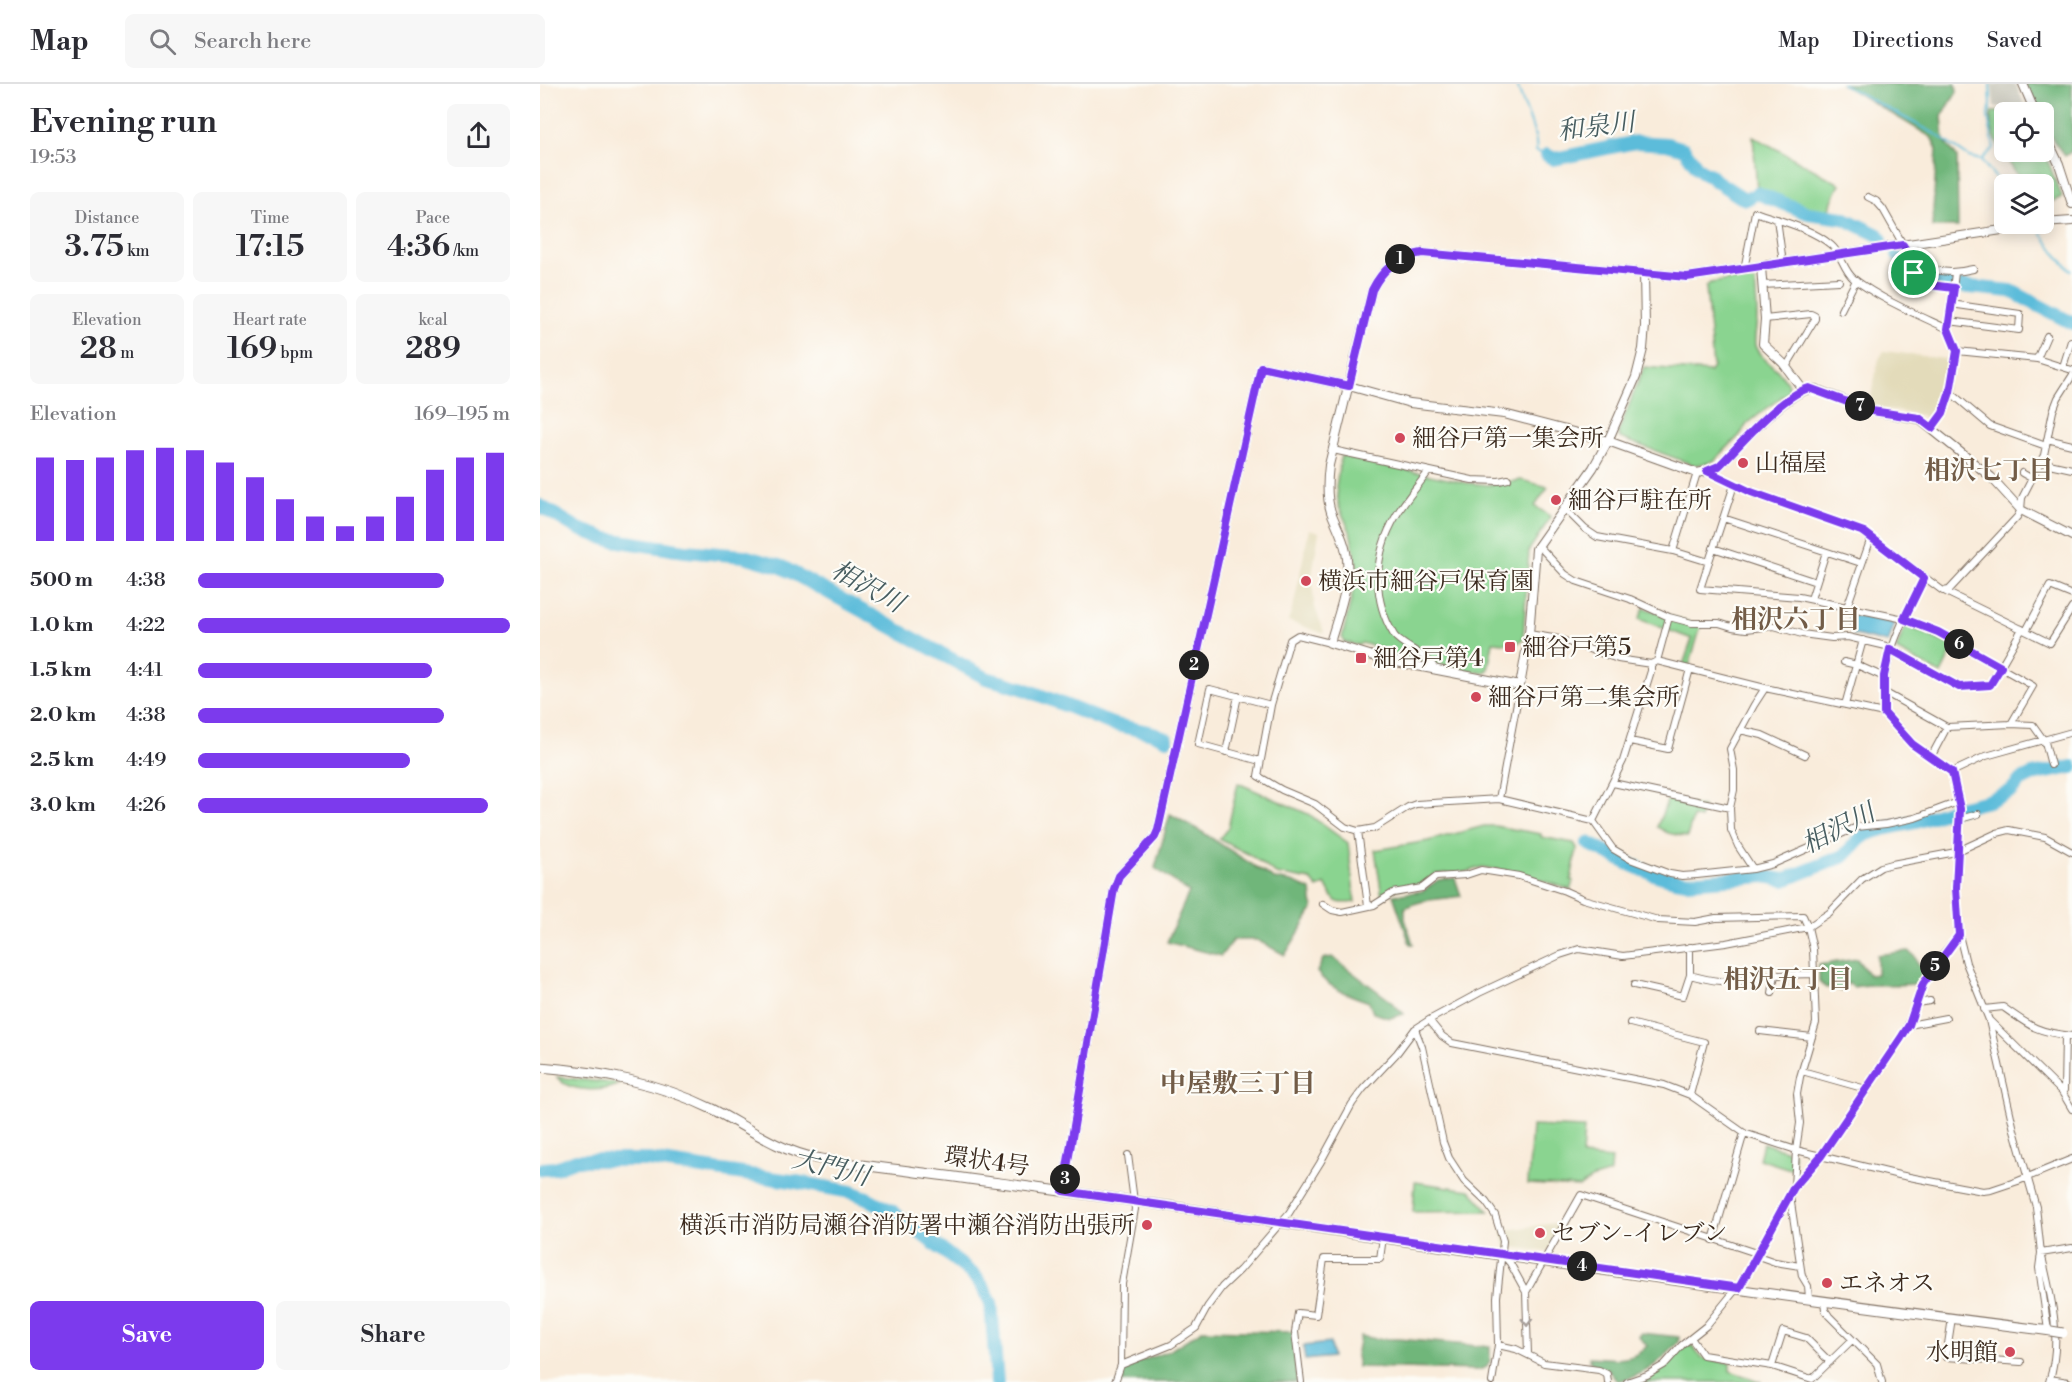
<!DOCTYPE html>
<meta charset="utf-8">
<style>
:root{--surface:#fff;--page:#f7f7f7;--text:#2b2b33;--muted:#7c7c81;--line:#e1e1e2;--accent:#7c3aed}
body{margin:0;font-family:"Libre Bodoni","Noto Serif JP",serif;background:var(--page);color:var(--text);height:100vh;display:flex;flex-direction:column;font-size:22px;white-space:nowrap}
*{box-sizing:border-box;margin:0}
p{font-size:20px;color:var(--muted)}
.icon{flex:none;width:33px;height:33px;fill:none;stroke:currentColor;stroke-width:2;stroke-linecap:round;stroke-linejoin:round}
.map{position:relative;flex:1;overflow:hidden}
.details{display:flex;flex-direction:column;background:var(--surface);width:540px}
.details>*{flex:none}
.buttons{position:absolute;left:1454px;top:18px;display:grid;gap:12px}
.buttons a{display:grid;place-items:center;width:60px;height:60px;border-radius:9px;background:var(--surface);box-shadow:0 3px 15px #0003;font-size:30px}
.pin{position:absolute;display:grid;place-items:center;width:51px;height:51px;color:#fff;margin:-26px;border:3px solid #fff;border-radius:50%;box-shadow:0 2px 6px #0007}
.km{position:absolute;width:30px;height:30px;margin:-15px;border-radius:50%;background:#222;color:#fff;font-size:16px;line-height:30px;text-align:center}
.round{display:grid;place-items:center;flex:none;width:63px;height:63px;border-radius:9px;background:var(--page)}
.headline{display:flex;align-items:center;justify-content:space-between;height:102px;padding:0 30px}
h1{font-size:33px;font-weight:600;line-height:45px}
.stats{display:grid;grid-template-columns:repeat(3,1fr);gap:9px;height:102px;padding:6px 30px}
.stats div{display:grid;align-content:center;border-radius:9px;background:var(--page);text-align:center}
.stats b{font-size:30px;font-weight:600}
.stats small{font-size:16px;font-weight:400}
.stats p{font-size:16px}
.chart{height:168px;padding:12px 30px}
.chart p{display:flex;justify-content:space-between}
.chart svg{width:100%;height:108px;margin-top:6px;stroke:var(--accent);stroke-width:6}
.action{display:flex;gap:12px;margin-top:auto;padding:12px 30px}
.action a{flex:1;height:69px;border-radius:9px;background:var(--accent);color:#fff;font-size:24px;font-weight:600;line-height:69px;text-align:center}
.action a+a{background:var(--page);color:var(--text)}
ul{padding:0 30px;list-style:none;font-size:20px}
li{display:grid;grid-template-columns:96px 72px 1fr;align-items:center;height:45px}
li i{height:15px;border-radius:8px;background:var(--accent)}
header{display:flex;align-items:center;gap:36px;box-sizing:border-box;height:84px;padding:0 30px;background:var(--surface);border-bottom:2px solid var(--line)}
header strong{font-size:28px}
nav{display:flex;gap:33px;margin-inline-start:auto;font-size:21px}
.search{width:420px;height:54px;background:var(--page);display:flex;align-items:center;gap:15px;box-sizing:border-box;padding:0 21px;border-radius:9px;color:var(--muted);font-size:22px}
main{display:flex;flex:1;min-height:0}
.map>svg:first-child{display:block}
.built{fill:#e3dbba}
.industrial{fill:#c6c5b8}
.green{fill:#8ad490;stroke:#627f57;stroke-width:1.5}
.forest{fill:#6fb67a;stroke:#55704c;stroke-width:1.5}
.water{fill:#5cbcda;stroke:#4c737c;stroke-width:1.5}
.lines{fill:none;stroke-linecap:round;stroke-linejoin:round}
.stream{stroke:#5cbcda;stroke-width:2}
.river{stroke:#5cbcda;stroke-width:14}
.minor-casing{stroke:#7e6e60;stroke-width:8}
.tertiary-casing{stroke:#7e6e60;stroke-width:10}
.primary-casing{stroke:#7e6e60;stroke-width:11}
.minor{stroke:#fff;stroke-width:6}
.tertiary{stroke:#fff;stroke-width:8}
.primary{stroke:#fff;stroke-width:9}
.primary-bridge-casing{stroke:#7e6e60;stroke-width:11;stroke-linecap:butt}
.primary-bridge{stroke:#fff;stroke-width:9}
.oneway{stroke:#a79f9a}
.route-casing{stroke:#fff;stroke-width:12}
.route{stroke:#7c3aed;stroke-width:8}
.poi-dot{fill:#d1495b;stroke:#fdfcf7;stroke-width:2}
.labels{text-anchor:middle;stroke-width:4.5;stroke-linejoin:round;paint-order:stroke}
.poi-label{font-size:24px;fill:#3b2a1e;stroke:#fdfcf7;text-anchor:start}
.street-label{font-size:24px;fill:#3b2a1e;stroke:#fdfcf7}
.water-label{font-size:26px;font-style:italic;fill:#475d60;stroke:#fdfcf7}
.neighbourhood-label{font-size:26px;font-weight:bold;fill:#725c47;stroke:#fdfcf7}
</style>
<header>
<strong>Map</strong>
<div class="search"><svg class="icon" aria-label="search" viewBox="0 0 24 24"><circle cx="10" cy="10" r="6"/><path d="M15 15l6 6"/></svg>Search here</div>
<nav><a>Map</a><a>Directions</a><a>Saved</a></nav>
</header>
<main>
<section class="details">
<div class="headline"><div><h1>Evening run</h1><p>19:53</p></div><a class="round"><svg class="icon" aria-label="share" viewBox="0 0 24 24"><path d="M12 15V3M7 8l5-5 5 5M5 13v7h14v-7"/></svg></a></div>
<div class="stats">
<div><p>Distance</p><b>3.75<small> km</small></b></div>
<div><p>Time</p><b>17:15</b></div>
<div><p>Pace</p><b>4:36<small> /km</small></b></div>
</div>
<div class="stats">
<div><p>Elevation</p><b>28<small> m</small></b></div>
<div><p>Heart rate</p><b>169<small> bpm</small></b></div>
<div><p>kcal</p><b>289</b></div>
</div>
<div class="chart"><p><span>Elevation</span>169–195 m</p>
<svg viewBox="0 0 160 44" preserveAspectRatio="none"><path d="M5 44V10M15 44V11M25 44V10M35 44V7M45 44V6M55 44V7M65 44V12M75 44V18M85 44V27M95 44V34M105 44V38M115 44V34M125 44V26M135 44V15M145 44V10M155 44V8"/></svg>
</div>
<ul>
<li><b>500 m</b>4:38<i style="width:79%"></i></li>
<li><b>1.0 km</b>4:22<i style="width:100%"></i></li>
<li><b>1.5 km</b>4:41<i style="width:75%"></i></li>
<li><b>2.0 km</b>4:38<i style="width:79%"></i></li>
<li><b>2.5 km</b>4:49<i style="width:68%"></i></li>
<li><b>3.0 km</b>4:26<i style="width:93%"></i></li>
</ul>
<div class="action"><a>Save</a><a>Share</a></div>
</section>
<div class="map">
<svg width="1532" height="1298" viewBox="0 0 1532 1298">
<rect width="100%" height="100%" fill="#fdfcf7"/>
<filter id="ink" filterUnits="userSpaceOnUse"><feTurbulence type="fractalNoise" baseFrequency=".0167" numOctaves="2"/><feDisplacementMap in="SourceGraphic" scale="12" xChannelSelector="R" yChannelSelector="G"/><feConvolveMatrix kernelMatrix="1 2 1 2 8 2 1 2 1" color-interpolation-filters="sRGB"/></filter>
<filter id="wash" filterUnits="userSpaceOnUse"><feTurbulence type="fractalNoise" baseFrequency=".008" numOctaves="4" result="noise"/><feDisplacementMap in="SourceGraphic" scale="24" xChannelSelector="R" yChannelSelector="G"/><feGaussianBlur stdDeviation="1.35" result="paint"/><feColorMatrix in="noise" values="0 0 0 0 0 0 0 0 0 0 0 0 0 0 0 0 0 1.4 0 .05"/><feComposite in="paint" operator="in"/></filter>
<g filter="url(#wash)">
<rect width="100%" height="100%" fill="#f9ecdb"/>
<!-- built -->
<path class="built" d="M1344 267 1413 276 1404 312 1391 340 1381 331 1330 323 1329 321 1339 275Z
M769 445 779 448 772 491 774 521 784 548 782 549 748 537 754 520Z
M1015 1139V1141H1024L1007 1168 965 1162 961 1147Z"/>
<!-- industrial -->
<path class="industrial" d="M1452 0H1476L1485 23H1454Z"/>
<!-- green -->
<path class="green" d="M1452 28H1472H1464V68H1503V65L1522 113 1503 121V100H1484C1473 84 1444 48 1452 28Z
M1213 52 1300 100 1292 117 1289 131 1274 127 1217 106Z
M1203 194 1215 198C1216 209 1217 221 1217 232 1217 241 1214 252 1215 261 1219 277 1249 288 1249 307L1207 340 1200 351 1175 376 1168 379 1154 381 1080 354 1078 349 1104 283 1170 288 1173 283 1166 203 1170 199Z
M801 372 927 399 950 401 981 396 1008 403 995 422 1011 433 989 466 983 555 976 560 953 558 948 586 943 589 853 571 850 567 822 559 818 561 804 558 802 554 815 499 817 482 810 447 799 423 796 403Z
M1104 524 1161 542 1149 582 1143 581 1152 555 1099 535Z
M1366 541 1414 563 1401 590 1356 566Z
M698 699 768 730 808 759 815 818C795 821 794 818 785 800L778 804 771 796 736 790 710 771 679 755 688 744Z
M1128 715 1163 723 1160 735 1153 733 1147 753 1128 749 1117 743Z
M944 742H955L1001 750V753L1034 759 1037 764 1031 796 1033 797 1031 806 981 789 942 783 925 788 895 790 880 801 853 806 842 812 835 766 888 757Z
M17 993 80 1000C64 1008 29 1009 17 993Z
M992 1042 1044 1044 1042 1072 1071 1075 1070 1089 1051 1095 1040 1103 988 1100Z
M1223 1059 1254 1069 1253 1086 1219 1075Z
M875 1098 930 1106 949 1127 873 1128Z
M1144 1261H1152L1162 1274 1190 1279V1287L1222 1298H1096L1117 1289Z"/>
<!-- forest -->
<path class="forest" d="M1302 0H1416L1417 8 1402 32 1404 56 1417 73 1418 143H1392L1397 65 1391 53Z
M1485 0H1532V67L1525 72C1515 59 1503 45 1503 28H1499Z
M630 730 662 748 734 795 752 798 771 806 773 825 745 871 717 856H693L681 872 627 858 649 808 615 784Z
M915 794 921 812C901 816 883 814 865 824V835L873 860H870L853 811 883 807 898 796Z
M1368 867 1374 871 1378 881 1385 883 1376 900C1355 902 1333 899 1313 903L1308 899 1302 907 1291 903 1286 904 1279 897V881L1317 875 1329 891 1337 890V871Z
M792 873 848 915 864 930 850 934 833 929 829 918C810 911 789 905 777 888L783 875Z
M662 1246 753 1248 757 1298H579L584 1283 629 1267Z
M1101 1249 1139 1253V1258C1121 1277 1104 1293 1077 1297L1068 1286 1052 1280 1049 1273C1071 1274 1091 1280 1107 1262L1099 1252Z
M820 1252 836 1255H858L950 1263V1277L947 1283 939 1286 818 1283 816 1272Z"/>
<!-- water -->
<path class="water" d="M1308 530 1355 539 1348 559 1311 550Z
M790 1259 792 1273 765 1276 763 1262Z"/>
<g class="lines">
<!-- stream -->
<path class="stream" d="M977 0C981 17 999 51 996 67L1007 71
M1302 0 1397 51 1429 73 1441 76 1464 104
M1441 76 1454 64 1448 32 1451 21 1450 0
M1501 149 1520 175 1532 187"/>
<!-- river -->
<path class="river" d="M1007 71 1014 75 1096 58 1127 60 1144 65 1157 83 1165 90H1169L1173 95 1201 113 1206 115 1210 113
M1217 109 1268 129 1303 134 1338 151 1341 156
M1358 171 1371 183
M1376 187 1377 190 1392 198 1409 201 1471 207 1532 239
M0 422 39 445 67 455 145 467 204 472 242 483 446 594 482 604 572 640 613 649 627 655
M1048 759C1079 775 1112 794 1147 798L1224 792 1244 796 1304 772 1320 755 1327 750 1343 745 1376 738 1413 725 1448 717 1471 707 1480 697 1492 691 1532 683
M3 1085 15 1084 36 1076H108L251 1097 311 1108 327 1114 353 1128 401 1165 435 1192 445 1206 451 1219 457 1298"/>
</g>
</g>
<g filter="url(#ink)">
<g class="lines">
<defs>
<path id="minor" d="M1328 113 1336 117 1343 125 1374 180C1397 187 1409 191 1433 185
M1237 135 1243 179
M1374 180C1373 202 1397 202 1414 204
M1204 186 1215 128C1240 137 1271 144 1291 161 1302 170 1303 186 1314 195 1342 216 1376 230 1408 245
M1222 201 1299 197
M1301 226 1316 196
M1225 235 1271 230 1275 232V235L1246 283
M1409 237 1479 246 1480 230 1411 220
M1417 267 1497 275 1532 286
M1497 275 1507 252
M1523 283 1531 257
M1410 308 1450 342 1506 362
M1392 344 1403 329 1410 308 1417 267 1408 245 1415 189
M1507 355 1532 361
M793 366 932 396 959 397 968 395
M1500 378 1532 385
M889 387C878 402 865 416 856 432 834 469 831 514 854 551 859 559 879 568 887 575 891 578 893 582 896 586
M1167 387 1211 408 1324 448 1403 507 1409 506 1477 433 1481 426 1482 414 1504 371 1513 327 1518 314 1532 292
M1482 389 1491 394
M1194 401 1160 505 1259 513 1364 535 1398 548 1493 602 1471 640
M1024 424 1045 445 1057 453 1133 467 1169 478
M1183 434 1321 479
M998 461 1025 490 1036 497 1090 515 1129 533 1152 539H1179L1192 543 1206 545 1234 542 1262 550 1292 554 1308 553 1346 562 1419 603 1450 601 1482 545
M1173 464 1276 498
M1133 467 1157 389
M1384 494C1362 537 1339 579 1344 629L1372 660 1412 688 1420 725 1416 804 1419 851 1426 879 1449 936 1474 1046 1496 1123 1501 1169 1499 1184 1508 1246
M1406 508 1510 559 1532 524
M1271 515 1286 468
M1307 523 1331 454
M1486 547 1510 502 1532 511
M790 559 758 551 750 556 731 621 718 692 742 706 775 720 805 743 818 747 835 744 868 723 876 720 959 715 1053 737 1083 677 1111 587V580L1078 575 1019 555 989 550
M1117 577 1129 533
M1304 578 1317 581 1344 593
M1111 580 1117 577 1225 604
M1344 608 1407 643 1471 640 1493 641 1505 658 1511 681
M1305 621 1323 556
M1344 629 1225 604 1214 621 1190 665 1194 686V706L1190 724 1191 746 1198 762 1213 785 1233 780 1317 743 1346 740 1375 734 1418 718
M1200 646 1222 651 1265 671
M1090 657 1128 665 1150 585
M686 668 698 612
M1391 673 1407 643
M720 677 658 660 670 605 731 621
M1412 688 1446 672 1532 648
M1073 699 1190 724
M959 715 980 602
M1420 735 1438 730
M1053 737 1073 765 1090 775 1130 790 1142 792 1157 791 1213 785
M818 747 828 822
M783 820 792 826 802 828 834 821 853 809 882 804 896 793 926 791 941 786 979 792 1025 807 1043 815 1118 836 1155 838 1176 834 1263 832 1268 843 1273 865 1276 939 1260 993 1257 1010 1260 1039 1256 1066 1254 1103
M1150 891C1171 897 1190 900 1212 895 1221 893 1226 891 1235 891
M1094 901 1143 912 1150 891V863
M1232 909 1235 891 1274 890
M1377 919 1390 917
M1444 925 1463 923C1491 943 1497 948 1532 952
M889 936 902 952 912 959 1124 1001 1150 1011 1204 1049 1256 1066 1359 1091 1421 1103 1443 1107 1451 1106 1478 1097 1532 1075
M1449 936 1522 1008 1532 1025
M1090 939 1164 958 1150 1011
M1369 941 1406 934
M875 945 882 963 903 1058 909 1074 924 1097 946 1118 955 1131 963 1157 957 1213 958 1261 952 1298
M1220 947 1272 953
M1262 987 1326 1005
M1524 1006 1525 951
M1250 1112 1262 1192 1268 1202 1269 1214
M1173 1156 1204 1049
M963 1171 970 1179 986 1208 988 1270
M1218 1172 1235 1178 1260 1182
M1199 1204 1254 1103 1281 1072 1361 954C1371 937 1375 919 1383 901 1391 883 1406 866 1419 851
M986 1208 1041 1111 1219 1170
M1284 1216 1285 1226 1289 1232 1337 1280 1342 1298
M1412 1234 1406 1273 1481 1278
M1151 1254 1163 1271 1232 1282 1272 1295 1312 1256
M958 1261 976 1265 1004 1279 1059 1286 1067 1290 1068 1298
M581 1281 631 1261 656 1244 668 1222 682 1203 700 1186 749 1129 780 1079 812 1020 823 1005 857 969 875 945 889 936 939 909 1020 871 1039 865 1083 872 1186 859 1268 843 1289 829 1322 795 1341 783 1352 780 1416 768 1457 749 1469 746 1505 753 1532 768
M1232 1282 1243 1247 1266 1254 1290 1278
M1510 1295 1528 1298
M575 1298 581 1281 582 1200 595 1125 588 1071
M761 1298 755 1248 758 1229 776 1231 784 1175H840L843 1153
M1087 1298 1107 1291 1124 1281 1142 1261 1166 1242 1197 1204
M1509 1298C1523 1255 1511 1211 1501 1169L1532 1164"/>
<path id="tertiary" d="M1483 0 1495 28
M1503 46 1519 80 1532 120
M1503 139 1532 137
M1221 183 1225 235 1223 260 1243 279 1263 306
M1104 190 1105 242 1103 265 1096 293 1068 357 1053 384 996 465 989 550 980 602 846 576 790 559C798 530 812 498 806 468 803 453 796 441 791 428 786 413 787 397 789 381L832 206C843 184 858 173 882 169L1147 193 1502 140
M523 1107 574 805 579 792 615 753 618 746 721 283 809 302 870 319 964 330 1068 357 1157 389 1167 387 1179 382C1196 364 1252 301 1275 305L1332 327 1379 335 1451 393 1481 426 1532 452"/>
<path id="primary" d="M0 983C60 988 117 998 172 1025 205 1042 239 1067 276 1074 312 1081 348 1084 384 1089 466 1100 548 1110 629 1122 923 1166 1216 1210 1511 1247"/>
</defs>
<!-- minor casing -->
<use href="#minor" class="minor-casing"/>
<!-- tertiary casing -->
<use href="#tertiary" class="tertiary-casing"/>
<!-- primary casing -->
<use href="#primary" class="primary-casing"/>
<!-- minor -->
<use href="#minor" class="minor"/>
<!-- tertiary -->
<use href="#tertiary" class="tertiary"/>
<!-- primary -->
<use href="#primary" class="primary"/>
<defs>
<path id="primary-bridge" d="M1511 1247 1523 1249"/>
</defs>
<!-- primary-bridge casing -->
<use href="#primary-bridge" class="primary-bridge-casing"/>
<!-- primary-bridge -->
<use href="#primary-bridge" class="primary-bridge"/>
</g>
<!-- one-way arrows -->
<defs><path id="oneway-chevron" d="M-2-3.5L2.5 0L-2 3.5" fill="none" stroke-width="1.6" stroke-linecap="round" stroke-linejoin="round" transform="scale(1.5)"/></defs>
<use class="oneway" href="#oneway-chevron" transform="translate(987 1238) rotate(89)"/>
</g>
<g class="lines" filter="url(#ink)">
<defs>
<path id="route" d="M1363 161 1374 180V189L1377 195 1390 201 1414 204 1408 245 1417 267 1410 308 1403 329 1392 344 1379 334 1332 327 1269 304C1241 312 1200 361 1179 382L1167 387 1211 408 1324 448 1384 494 1364 535 1398 548 1461 583 1450 601 1419 603 1350 565 1344 592V629L1372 660 1412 688 1420 725 1416 804 1419 851 1383 900 1369 941 1361 954 1281 1072 1254 1103 1199 1204 523 1107 574 805 579 792 615 753 618 746 721 283 809 302 832 206C843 184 858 173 882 169L1147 193Z"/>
</defs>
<!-- route casing -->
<use href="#route" class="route-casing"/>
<!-- route -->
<use href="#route" class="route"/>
</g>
<!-- markers -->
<g class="poi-dot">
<circle cx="860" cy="354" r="6"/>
<circle cx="1203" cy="379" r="6"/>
<circle cx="1016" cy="416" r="6"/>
<circle cx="766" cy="497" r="6"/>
<rect x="964" y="557" width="12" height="12" rx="3"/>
<rect x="815" y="568" width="12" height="12" rx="3"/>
<circle cx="936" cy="613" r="6"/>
<circle cx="607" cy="1141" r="6"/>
<circle cx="1000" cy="1149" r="6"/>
<circle cx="1287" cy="1199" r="6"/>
<circle cx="1470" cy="1268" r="6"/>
</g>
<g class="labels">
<!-- poi labels -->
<g class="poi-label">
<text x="872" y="362">細谷戸第一集会所</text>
<text x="1215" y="387">山福屋</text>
<text x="1028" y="424">細谷戸駐在所</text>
<text x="778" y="505">横浜市細谷戸保育園</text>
<text x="982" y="571">細谷戸第5</text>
<text x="833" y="582">細谷戸第4</text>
<text x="948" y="621">細谷戸第二集会所</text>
<text x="595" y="1149" text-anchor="end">横浜市消防局瀬谷消防署中瀬谷消防出張所</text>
<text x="1012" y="1157">セブン-イレブン</text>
<text x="1299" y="1207">エネオス</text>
<text x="1458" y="1276" text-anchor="end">水明館</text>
</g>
<!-- street labels -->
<g class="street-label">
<text transform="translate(447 1077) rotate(8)" y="8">環状4号</text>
</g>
<!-- water labels -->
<g class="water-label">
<text transform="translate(1056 42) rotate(-7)" y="9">和泉川</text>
<text transform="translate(328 502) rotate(29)" y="9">相沢川</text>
<text transform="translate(1298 744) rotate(-27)" y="9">相沢川</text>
<text transform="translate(291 1083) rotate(14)" y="9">大門川</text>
</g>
<!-- neighbourhood labels -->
<g class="neighbourhood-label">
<text x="1449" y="395">相沢七丁目</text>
<text x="1256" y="544">相沢六丁目</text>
<text x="1248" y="904">相沢五丁目</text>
<text x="698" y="1008">中屋敷三丁目</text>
</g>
</g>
</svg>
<div class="buttons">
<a><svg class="icon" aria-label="locate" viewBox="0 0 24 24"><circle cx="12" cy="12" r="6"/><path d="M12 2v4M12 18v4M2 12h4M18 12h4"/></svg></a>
<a><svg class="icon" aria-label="layers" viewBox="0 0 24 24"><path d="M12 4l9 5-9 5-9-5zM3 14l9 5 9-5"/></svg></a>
</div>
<div class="pin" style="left:1374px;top:189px;background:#1e9e55"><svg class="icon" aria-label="arrive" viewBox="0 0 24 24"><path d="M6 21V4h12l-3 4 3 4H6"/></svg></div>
<b class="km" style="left:860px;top:175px">1</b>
<b class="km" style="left:654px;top:581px">2</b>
<b class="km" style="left:525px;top:1095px">3</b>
<b class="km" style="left:1042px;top:1182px">4</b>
<b class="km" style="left:1395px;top:882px">5</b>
<b class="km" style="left:1419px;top:560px">6</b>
<b class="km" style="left:1320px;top:322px">7</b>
</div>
</main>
